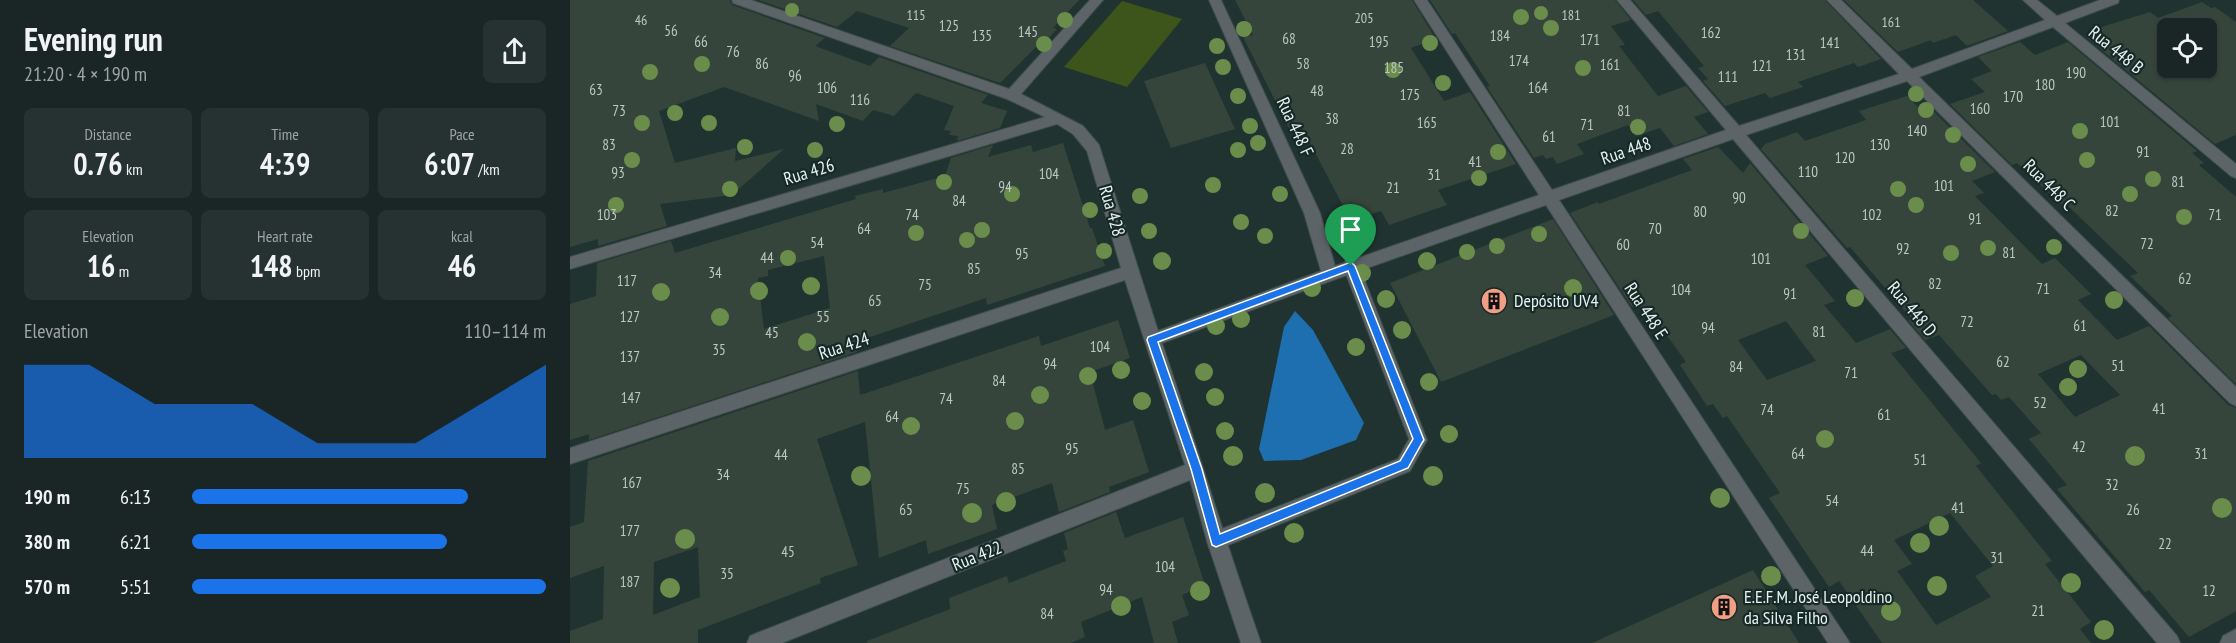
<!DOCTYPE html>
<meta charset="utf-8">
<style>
:root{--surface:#192625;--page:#263232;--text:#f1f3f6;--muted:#9fa5a7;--line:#374342;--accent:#1a73e8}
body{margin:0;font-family:"PT Sans Narrow",sans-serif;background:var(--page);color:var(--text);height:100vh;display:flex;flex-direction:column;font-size:22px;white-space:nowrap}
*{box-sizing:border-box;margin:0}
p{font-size:20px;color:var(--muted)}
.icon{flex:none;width:33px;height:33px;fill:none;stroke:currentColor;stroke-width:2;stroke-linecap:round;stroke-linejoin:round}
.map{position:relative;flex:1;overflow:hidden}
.panel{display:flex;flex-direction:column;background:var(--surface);width:570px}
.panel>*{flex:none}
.controls{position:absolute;left:1587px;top:18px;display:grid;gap:12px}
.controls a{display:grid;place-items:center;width:60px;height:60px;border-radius:9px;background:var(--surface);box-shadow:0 2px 4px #0004,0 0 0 2px var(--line);font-size:30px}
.pin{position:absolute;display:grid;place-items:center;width:51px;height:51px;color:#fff;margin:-62px -26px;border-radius:50% 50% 50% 0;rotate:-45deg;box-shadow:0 0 6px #0007}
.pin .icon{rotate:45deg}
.round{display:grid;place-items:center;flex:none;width:63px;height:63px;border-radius:9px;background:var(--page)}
.head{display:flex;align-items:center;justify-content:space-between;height:102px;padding:0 24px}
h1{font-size:33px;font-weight:800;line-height:45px}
.metrics{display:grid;grid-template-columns:repeat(3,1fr);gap:9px;height:102px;padding:6px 24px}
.metrics div{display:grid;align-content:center;border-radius:9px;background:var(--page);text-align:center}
.metrics b{font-size:30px;font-weight:800}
.metrics small{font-size:16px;font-weight:400}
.metrics p{font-size:16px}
.chart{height:168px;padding:12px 24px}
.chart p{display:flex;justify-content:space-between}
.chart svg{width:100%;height:108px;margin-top:6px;fill:var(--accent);opacity:.7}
ul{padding:0 24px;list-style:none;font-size:20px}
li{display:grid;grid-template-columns:96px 72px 1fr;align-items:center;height:45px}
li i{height:15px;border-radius:8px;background:var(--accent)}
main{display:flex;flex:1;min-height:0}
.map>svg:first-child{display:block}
.green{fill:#3d541a}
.water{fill:#1d6faf}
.building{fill:#36453c;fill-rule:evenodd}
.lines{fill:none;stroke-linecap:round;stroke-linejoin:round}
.pedestrian-casing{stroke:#3d4e4c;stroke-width:2}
.minor-casing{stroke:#3d4e4c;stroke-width:2}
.pedestrian{fill:#5c6467;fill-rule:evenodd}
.minor{fill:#5c6467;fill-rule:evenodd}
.tree{fill:#6a8d4b}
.route{fill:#1a73e8;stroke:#fff;stroke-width:1.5;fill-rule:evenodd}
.labels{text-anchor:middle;stroke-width:4.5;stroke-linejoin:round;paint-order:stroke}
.far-number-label{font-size:14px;fill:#bbc8c4}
.number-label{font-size:15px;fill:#bbc8c4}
.street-label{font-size:18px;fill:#e7f3f1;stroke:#172927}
.poi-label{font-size:18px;fill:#e7f3f1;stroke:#172927;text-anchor:start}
</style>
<main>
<section class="panel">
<div class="head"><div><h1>Evening run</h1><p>21:20 · 4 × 190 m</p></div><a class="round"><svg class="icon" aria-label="share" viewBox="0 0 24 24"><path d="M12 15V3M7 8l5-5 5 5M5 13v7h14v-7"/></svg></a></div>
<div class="metrics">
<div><p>Distance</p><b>0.76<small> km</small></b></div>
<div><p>Time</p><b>4:39</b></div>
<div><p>Pace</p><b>6:07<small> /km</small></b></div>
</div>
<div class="metrics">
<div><p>Elevation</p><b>16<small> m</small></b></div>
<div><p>Heart rate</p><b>148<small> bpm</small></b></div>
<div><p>kcal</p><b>46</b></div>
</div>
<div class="chart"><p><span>Elevation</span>110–114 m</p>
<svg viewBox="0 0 160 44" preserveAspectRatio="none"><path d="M0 44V6L10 6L20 6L30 14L40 22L50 22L60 22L70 22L80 30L90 38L100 38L110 38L120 38L130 30L140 22L150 14L160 6V44z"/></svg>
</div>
<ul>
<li><b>190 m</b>6:13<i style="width:78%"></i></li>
<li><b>380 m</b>6:21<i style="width:72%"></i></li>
<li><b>570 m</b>5:51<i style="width:100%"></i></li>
</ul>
</section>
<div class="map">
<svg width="1666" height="643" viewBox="0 0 1666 643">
<rect width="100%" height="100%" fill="#213331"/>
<!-- green -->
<path class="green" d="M552 1 612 19 557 87 494 67Z"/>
<!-- water -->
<path class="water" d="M725 311 743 330 794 423 786 440 731 460 694 461 689 449 714 327Z"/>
<!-- building -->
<path class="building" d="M0 0H160L162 5 255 38 245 46 300 66 309 57 418 95 411 103 437 111 430 128 387 141 388 136 379 135 381 131 374 130 384 106 346 93 324 116 303 110 293 121 246 104 249 121 154 87 89 111 105 163 166 148 165 161 214 149 162 195 90 204 97 226 28 246V239L0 247Z
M188 0H509L483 28 487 29 470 48 466 47 430 83 320 46 339 28 287 11 267 27Z
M665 0H842L866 39 841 48 874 101 900 92 946 164 868 190 877 205 819 225 811 211 781 221 730 124 719 128 673 37 683 35Z
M860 0H1045L1061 20 1041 26 1055 45 1049 46 1088 96 1116 86 1138 112 1124 117 1138 134 1104 146 1090 128 1066 136 1058 125 1007 144 1014 154 987 164 983 157 976 159 973 155 964 158 917 87 920 86 885 33 882 34Z
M1063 0H1255L1311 59 1288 67 1284 63 1228 82 1233 87 1200 98 1195 93 1155 106 1133 81 1138 79 1128 68 1134 66 1088 11 1076 15Z
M1274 0H1403L1438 31 1397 46 1386 35 1363 43 1361 40 1328 52Z
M1632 2 1641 8 1645 7 1666 22V135L1645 144 1515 36 1522 34 1519 31 1580 12 1588 18ZM1598 28H1636V68H1598Z
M1450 42 1465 55 1498 42 1627 151 1622 153 1634 163 1629 165 1666 197V384L1598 318 1602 316 1560 276 1568 273 1497 205 1494 207 1447 163 1442 165 1380 104 1415 92 1401 79 1422 71 1408 57Z
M635 63 665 129 601 148 574 81Z
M1337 96 1355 114 1363 111 1425 172 1402 181 1414 193 1405 196 1472 264 1485 258 1521 294 1508 300 1547 340 1579 326 1658 405 1666 408V611L1619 637 1579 590 1575 592 1487 489 1497 485 1459 439 1471 433 1439 397 1431 400 1426 394 1422 395 1369 335 1355 340 1338 320 1342 319 1280 247 1277 248 1191 149 1195 144 1227 132 1235 141 1296 120 1289 111ZM1511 355 1550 395 1505 417 1468 374Z
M493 143 520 228H522L535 266 417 305 416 298 300 337 301 342 286 347 287 352 19 440V434L0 440V304L26 296 27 263 101 241 105 253 286 199 285 196 313 189V193L375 176 381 158 423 145 418 157 461 145 463 152ZM254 256 260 308 194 329 188 278 198 276V270Z
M1148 147 1173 173 1180 163 1258 256 1235 265 1265 301 1254 305 1286 343 1320 329 1336 348 1321 353 1411 463 1406 466 1482 561 1475 564 1521 622 1510 629 1521 643H1312L1269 581 1259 587 1199 498 1210 493 1157 416 1153 418 1143 404 1137 406 1110 365 1116 362 1088 323 1083 325 1069 305 1062 307 1000 213 1028 202 1029 204 1122 170 1113 159ZM1216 321 1246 361 1197 380 1168 340ZM1380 513 1423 566 1405 576 1421 597 1366 625 1327 571 1342 564 1324 540Z
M983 219 1044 315 871 382 820 283Z
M548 320 560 358 520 372 535 430 563 420 579 472 539 487 540 492 489 512 482 483 422 505 427 529 358 554 356 540 309 558 295 422 247 439 288 565 250 578 251 583 128 630V643H0V631L33 619 34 566 0 578V527L14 522 18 461 288 371 290 395 469 336 471 346ZM128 547 130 597 83 615 84 562Z
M546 512 555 538 613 517 635 585 612 595 619 615 602 622 608 643H584L572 597 511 622 515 637 501 643H297V641L380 609 379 598 437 576 439 583 496 561 493 551 498 549 494 533Z
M1183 570 1229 643H1022Z"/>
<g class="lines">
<defs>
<path id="pedestrian" d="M781 260 787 261 789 266 857 440 840 471 646 550 639 548 637 541 639 534 828 459 839 439 773 266 775 261Z"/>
<path id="minor" d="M162 0H181L439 89 520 0H533L451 94 513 126 529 145 588 331 751 271 734 213 639 0H651L750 213 765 266 969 195 844 0H857L982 190 1156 130 1047 0H1060L1169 126 1329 74 1257 0H1271L1342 69 1475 20 1453 0H1467L1487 16 1530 0H1549L1548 3 1495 23 1666 164V178L1661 176 1483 27 1349 77 1666 387V406L1660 403 1337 81 1176 135 1607 636 1610 643H1587L1163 139 989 200 1280 643H1258L976 205 766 279 592 343C626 443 656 544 691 643H671L637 541 620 480 212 643H177L180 636 187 633 615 465 555 280 0 464V448L551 268 517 151 503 134 487 124 0 269V257L475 117 437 99 163 3Z
M1666 629V643H1650L1653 636Z"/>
</defs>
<!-- pedestrian casing -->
<use href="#pedestrian" class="pedestrian-casing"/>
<!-- minor casing -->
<use href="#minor" class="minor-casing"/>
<!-- pedestrian -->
<use href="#pedestrian" class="pedestrian"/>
<!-- minor -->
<use href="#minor" class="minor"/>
</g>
<!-- trees -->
<g class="tree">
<circle cx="222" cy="10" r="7"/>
<circle cx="971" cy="13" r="7"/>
<circle cx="951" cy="17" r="8"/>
<circle cx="495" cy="20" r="8"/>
<circle cx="981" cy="28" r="8"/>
<circle cx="674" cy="29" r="8"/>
<circle cx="860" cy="43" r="8"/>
<circle cx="474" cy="44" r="8"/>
<circle cx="647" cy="46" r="8"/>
<circle cx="132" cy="64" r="8"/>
<circle cx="653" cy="67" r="8"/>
<circle cx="1013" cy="68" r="8"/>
<circle cx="823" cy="70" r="8"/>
<circle cx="80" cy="72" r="8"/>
<circle cx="873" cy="83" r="8"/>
<circle cx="1346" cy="94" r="8"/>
<circle cx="668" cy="96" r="8"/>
<circle cx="1356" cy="110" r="8"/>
<circle cx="105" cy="113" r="8"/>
<circle cx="72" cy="123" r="8"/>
<circle cx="139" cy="123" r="8"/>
<circle cx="267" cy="124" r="8"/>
<circle cx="680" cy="126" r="8"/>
<circle cx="1068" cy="127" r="8"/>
<circle cx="1510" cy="131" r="8"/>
<circle cx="1383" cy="135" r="8"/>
<circle cx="688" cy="143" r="8"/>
<circle cx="175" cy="147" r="8"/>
<circle cx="245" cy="150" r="8"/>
<circle cx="668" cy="150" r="8"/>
<circle cx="928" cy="152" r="8"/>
<circle cx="62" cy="160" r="8"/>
<circle cx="1517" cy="160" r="8"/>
<circle cx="1398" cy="164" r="8"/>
<circle cx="909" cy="178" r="8"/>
<circle cx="1583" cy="179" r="8"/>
<circle cx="374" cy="182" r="8"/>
<circle cx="643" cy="185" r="8"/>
<circle cx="160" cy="189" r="8"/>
<circle cx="1328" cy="189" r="8"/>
<circle cx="442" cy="194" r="8"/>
<circle cx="710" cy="194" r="8"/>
<circle cx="1560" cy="194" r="8"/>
<circle cx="570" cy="196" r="8"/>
<circle cx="46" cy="205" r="8"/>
<circle cx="1346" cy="205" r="8"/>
<circle cx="520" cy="210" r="8"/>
<circle cx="1614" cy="217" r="8"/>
<circle cx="671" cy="222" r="8"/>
<circle cx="412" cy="230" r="8"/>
<circle cx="579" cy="231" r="8"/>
<circle cx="1231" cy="231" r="8"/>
<circle cx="346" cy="233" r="8"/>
<circle cx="969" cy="234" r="8"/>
<circle cx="695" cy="236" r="8"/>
<circle cx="397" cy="240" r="8"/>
<circle cx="927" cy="246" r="8"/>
<circle cx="1484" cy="247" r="8"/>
<circle cx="1418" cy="248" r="8"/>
<circle cx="534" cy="251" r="8"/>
<circle cx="897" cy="252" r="8"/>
<circle cx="1381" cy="253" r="8"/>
<circle cx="218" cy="258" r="8"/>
<circle cx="592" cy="261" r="9"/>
<circle cx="857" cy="261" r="9"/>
<circle cx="792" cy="273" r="9"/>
<circle cx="241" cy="286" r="9"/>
<circle cx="742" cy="288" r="9"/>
<circle cx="1003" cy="288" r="9"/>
<circle cx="189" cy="291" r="9"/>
<circle cx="91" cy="292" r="9"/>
<circle cx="1285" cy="298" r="9"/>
<circle cx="816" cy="299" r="9"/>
<circle cx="1544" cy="300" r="9"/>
<circle cx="150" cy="317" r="9"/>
<circle cx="671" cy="319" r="9"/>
<circle cx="646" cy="326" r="9"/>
<circle cx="832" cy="330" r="9"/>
<circle cx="237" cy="342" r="9"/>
<circle cx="786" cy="347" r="9"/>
<circle cx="1508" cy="369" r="9"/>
<circle cx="551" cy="370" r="9"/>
<circle cx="634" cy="372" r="9"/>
<circle cx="518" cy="376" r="9"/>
<circle cx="859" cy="382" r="9"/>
<circle cx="1498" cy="387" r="9"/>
<circle cx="470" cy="395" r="9"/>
<circle cx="645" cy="397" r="9"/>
<circle cx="572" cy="401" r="9"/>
<circle cx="445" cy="421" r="9"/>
<circle cx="341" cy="426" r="9"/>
<circle cx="655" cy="431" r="9"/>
<circle cx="879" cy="434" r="9"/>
<circle cx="1255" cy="439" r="9"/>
<circle cx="663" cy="456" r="10"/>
<circle cx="1565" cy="456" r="10"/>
<circle cx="291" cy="476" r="10"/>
<circle cx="863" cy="476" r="10"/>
<circle cx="695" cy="493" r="10"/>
<circle cx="1150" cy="498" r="10"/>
<circle cx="436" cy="502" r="10"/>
<circle cx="1652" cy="508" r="10"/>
<circle cx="402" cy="513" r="10"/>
<circle cx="1369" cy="526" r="10"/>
<circle cx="724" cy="533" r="10"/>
<circle cx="115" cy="539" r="10"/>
<circle cx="1350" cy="543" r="10"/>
<circle cx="1201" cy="576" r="10"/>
<circle cx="1501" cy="583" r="10"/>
<circle cx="1367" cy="586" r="10"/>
<circle cx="100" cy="588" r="10"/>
<circle cx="630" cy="591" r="10"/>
<circle cx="551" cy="606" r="10"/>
<circle cx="1321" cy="611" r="10"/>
<circle cx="1534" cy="630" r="10"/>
</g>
<!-- route -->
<path class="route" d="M781 262 785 266 854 440 852 443 838 468 646 547 642 545 621 469 577 340 578 337ZM778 271 843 439 830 461 650 534 632 469 588 342Z"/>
<!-- icons -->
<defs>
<symbol id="building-disc" viewBox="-11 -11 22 22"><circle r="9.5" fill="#f39f84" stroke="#172927"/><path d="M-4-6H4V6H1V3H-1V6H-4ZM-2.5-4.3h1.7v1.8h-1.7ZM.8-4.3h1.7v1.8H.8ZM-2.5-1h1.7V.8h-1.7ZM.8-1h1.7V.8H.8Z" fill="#111"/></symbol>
</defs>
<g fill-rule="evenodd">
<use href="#building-disc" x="909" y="286" width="30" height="30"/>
<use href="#building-disc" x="1139" y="592" width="30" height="30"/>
</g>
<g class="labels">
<!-- far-number labels -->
<g class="far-number-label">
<text x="346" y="20">115</text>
<text x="1001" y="20">181</text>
<text x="794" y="23">205</text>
<text x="71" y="25">46</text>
<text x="1321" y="27">161</text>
</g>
<!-- number labels -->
<g class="number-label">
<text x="379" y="31">125</text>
<text x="101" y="36">56</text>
<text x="458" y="37">145</text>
<text x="1141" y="38">162</text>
<text x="412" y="41">135</text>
<text x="930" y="41">184</text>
<text x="719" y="44">68</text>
<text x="1020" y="45">171</text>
<text x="131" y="47">66</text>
<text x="809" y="47">195</text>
<text x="1260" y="48">141</text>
<text x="163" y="57">76</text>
<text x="1226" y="60">131</text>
<text x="949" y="66">174</text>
<text x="192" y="69">86</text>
<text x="733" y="69">58</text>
<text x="1040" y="70">161</text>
<text x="1192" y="71">121</text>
<text x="824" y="73">185</text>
<text x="1506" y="78">190</text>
<text x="225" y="81">96</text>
<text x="1158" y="82">111</text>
<text x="1475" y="90">180</text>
<text x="257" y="93">106</text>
<text x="968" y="93">164</text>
<text x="26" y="95">63</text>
<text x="747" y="96">48</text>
<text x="840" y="100">175</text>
<text x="1443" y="102">170</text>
<text x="290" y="105">116</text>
<text x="1410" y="114">160</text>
<text x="49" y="116">73</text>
<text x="1054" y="116">81</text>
<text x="762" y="124">38</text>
<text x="1540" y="127">101</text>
<text x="857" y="128">165</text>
<text x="1017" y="130">71</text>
<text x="1347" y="136">140</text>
<text x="979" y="142">61</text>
<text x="39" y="150">83</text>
<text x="1310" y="150">130</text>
<text x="777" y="154">28</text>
<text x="1573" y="157">91</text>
<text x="1275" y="163">120</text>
<text x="905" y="167">41</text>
<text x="1238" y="177">110</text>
<text x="48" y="178">93</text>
<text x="479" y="179">104</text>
<text x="864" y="180">31</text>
<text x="1608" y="187">81</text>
<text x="1374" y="191">101</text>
<text x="435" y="192">94</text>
<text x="823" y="193">21</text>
<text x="1169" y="203">90</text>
<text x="389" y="206">84</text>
<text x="1542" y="216">82</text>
<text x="1130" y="217">80</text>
<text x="37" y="220">103</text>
<text x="342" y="220">74</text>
<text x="1302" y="220">102</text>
<text x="1645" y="220">71</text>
<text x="1405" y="224">91</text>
<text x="294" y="234">64</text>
<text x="1085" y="234">70</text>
<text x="247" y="248">54</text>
<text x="1577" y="249">72</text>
<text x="1053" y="250">60</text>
<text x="1333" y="254">92</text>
<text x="1439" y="258">81</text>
<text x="452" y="259">95</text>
<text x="197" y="263">44</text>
<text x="1191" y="264">101</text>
<text x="404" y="274">85</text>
<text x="145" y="278">34</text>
<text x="1615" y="284">62</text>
<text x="57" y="286">117</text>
<text x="1365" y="289">82</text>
<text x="355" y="290">75</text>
<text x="1473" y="294">71</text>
<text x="1111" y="295">104</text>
<text x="1220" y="299">91</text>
<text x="305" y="306">65</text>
<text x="60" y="322">127</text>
<text x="253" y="322">55</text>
<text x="1397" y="327">72</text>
<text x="1510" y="331">61</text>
<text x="1138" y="333">94</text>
<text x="1249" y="337">81</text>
<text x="202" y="338">45</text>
<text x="530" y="352">104</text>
<text x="149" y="355">35</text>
<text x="60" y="362">137</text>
<text x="1433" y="367">62</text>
<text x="480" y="369">94</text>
<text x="1548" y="371">51</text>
<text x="1166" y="372">84</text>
<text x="1281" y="378">71</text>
<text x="429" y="386">84</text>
<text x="61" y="403">147</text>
<text x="376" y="404">74</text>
<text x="1470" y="408">52</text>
<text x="1589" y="414">41</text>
<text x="1197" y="415">74</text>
<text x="1314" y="420">61</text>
<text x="322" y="422">64</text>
<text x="1509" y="452">42</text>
<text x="502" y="454">95</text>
<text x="1228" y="459">64</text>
<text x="1631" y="459">31</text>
<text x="211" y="460">44</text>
<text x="1350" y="465">51</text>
<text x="448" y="474">85</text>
<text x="153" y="480">34</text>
<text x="62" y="488">167</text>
<text x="1542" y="490">32</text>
<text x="393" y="494">75</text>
<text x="1262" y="506">54</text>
<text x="1388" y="513">41</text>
<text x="336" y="515">65</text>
<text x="1563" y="515">26</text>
<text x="60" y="536">177</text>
<text x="1595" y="549">22</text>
<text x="1297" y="556">44</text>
<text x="218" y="557">45</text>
<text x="1427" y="563">31</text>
<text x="595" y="572">104</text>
<text x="157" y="579">35</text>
<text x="60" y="587">187</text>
<text x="536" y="595">94</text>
<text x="1639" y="596">12</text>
<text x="1468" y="616">21</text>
<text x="477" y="619">84</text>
</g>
<!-- street labels -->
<g class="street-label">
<text transform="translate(1546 50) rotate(39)" y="6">Rua 448 B</text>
<text transform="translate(725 127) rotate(65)" y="6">Rua 448 F</text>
<text transform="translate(1056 151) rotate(-19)" y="6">Rua 448</text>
<text transform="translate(239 172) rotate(-17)" y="6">Rua 426</text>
<text transform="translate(1479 185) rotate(45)" y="6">Rua 448 C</text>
<text transform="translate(542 211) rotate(74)" y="6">Rua 428</text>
<text transform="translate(1342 309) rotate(50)" y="6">Rua 448 D</text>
<text transform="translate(1076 311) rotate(57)" y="6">Rua 448 E</text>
<text transform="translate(274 346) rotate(-18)" y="6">Rua 424</text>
<text transform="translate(407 556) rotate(-22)" y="6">Rua 422</text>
</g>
<!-- poi labels -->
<g class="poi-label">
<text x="944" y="307">Depósito UV4</text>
<text x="1174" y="603">E.E.F.M. José Leopoldino<tspan x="1174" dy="21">da Silva Filho</tspan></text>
</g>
</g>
</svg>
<div class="controls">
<a><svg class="icon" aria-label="locate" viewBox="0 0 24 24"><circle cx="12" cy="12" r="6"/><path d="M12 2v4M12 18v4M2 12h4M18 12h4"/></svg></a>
</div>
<div class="pin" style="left:781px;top:266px;background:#1e9e55"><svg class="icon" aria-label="arrive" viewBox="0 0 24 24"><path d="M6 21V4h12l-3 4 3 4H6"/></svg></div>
</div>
</main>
